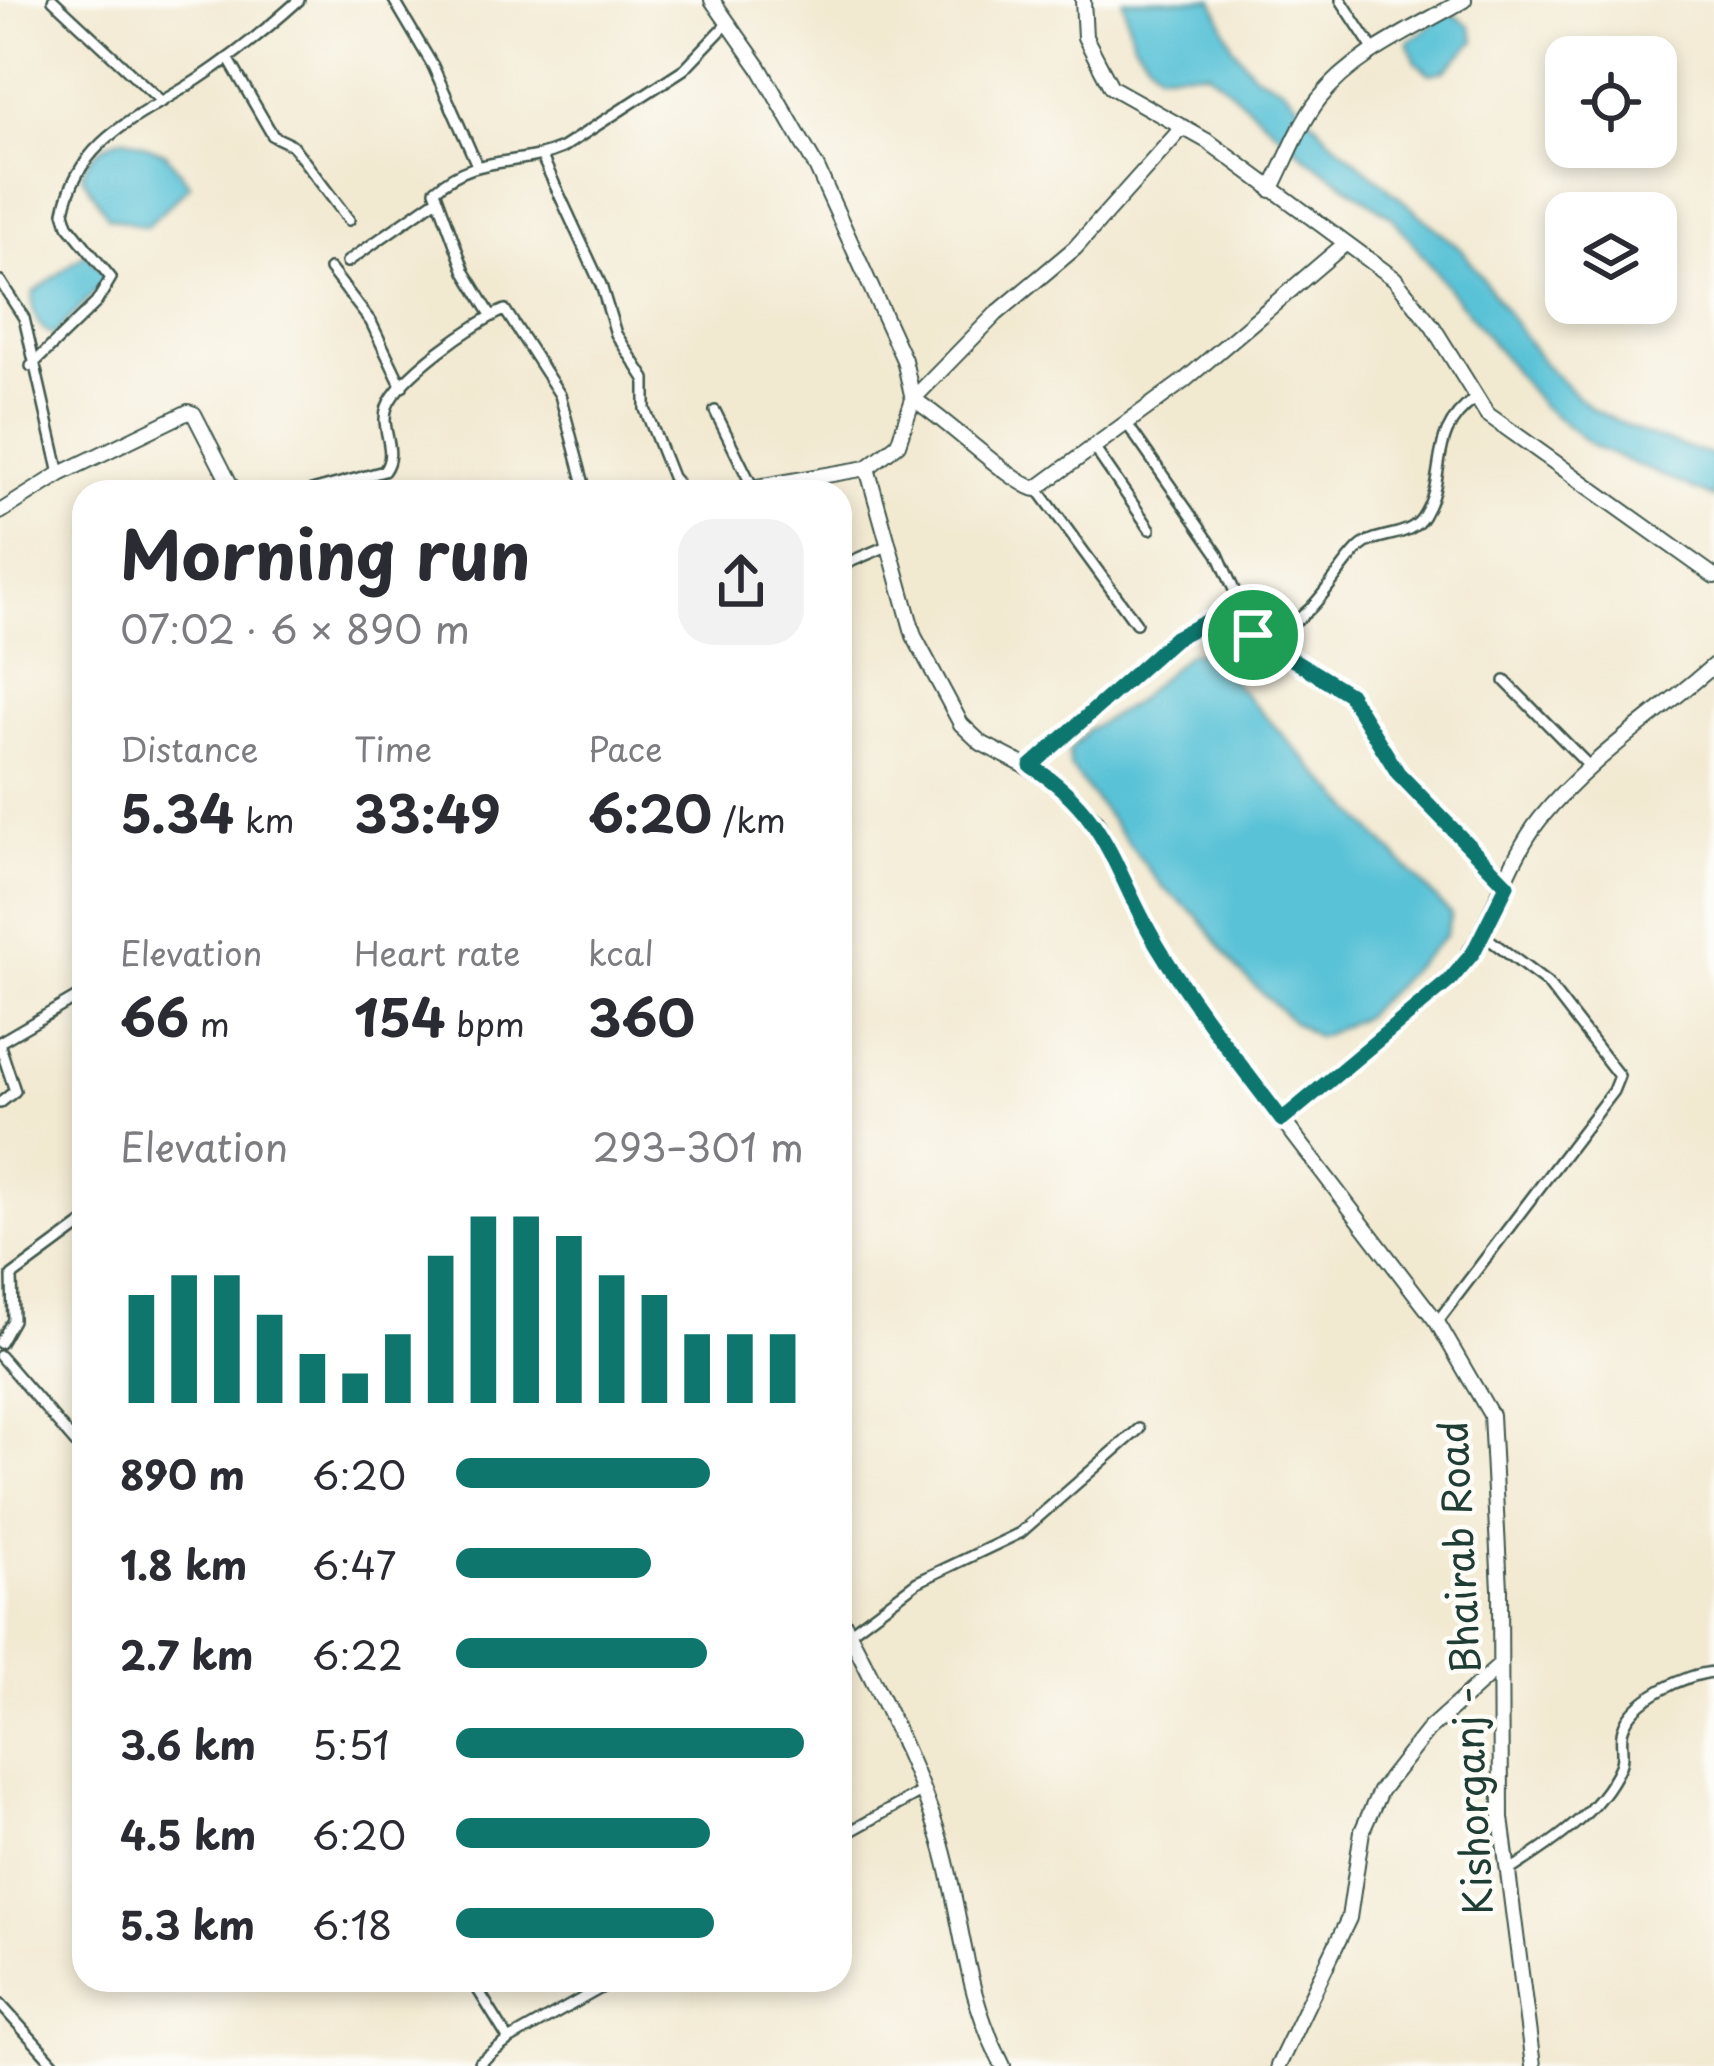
<!DOCTYPE html>
<meta charset="utf-8">
<style>
:root{--surface:#fff;--page:#f2f2f3;--text:#2b2b33;--muted:#7c7c81;--accent:#0f766e}
body{margin:0;font-family:"Playpen Sans",sans-serif;background:var(--page);color:var(--text);height:100vh;display:flex;flex-direction:column;font-size:45px;white-space:nowrap}
*{box-sizing:border-box;margin:0}
p{font-size:39px;color:var(--muted)}
.icon{flex:none;width:66px;height:66px;fill:none;stroke:currentColor;stroke-width:2;stroke-linecap:round;stroke-linejoin:round}
.map{position:relative;flex:1;overflow:hidden}
.details{position:absolute;left:72px;top:480px;width:780px;height:1512px;display:flex;flex-direction:column;background:var(--surface);border-radius:36px;box-shadow:0 6px 18px #0003}
.details>*{flex:none}
.tools{position:absolute;left:1545px;top:36px;display:grid;gap:24px}
.tools a{display:grid;place-items:center;width:132px;height:132px;border-radius:24px;background:var(--surface);box-shadow:0 6px 18px #0003;font-size:60px}
.pin{position:absolute;display:grid;place-items:center;width:102px;height:102px;color:#fff;margin:-51px;border:6px solid #fff;border-radius:50%;box-shadow:0 3px 12px #0007}
.round{display:grid;place-items:center;flex:none;width:126px;height:126px;border-radius:36px;background:var(--page)}
.overview{display:flex;align-items:center;justify-content:space-between;height:204px;padding:0 48px}
h1{font-size:66px;font-weight:700;line-height:90px}
.stats{display:grid;grid-template-columns:repeat(3,1fr);gap:18px;height:204px;padding:12px 48px}
.stats div{display:grid;align-content:center}
.stats b{font-size:51px;font-weight:700}
.stats small{font-size:33px;font-weight:400}
.stats p{font-size:33px}
.chart{height:336px;padding:24px 48px}
.chart p{display:flex;justify-content:space-between}
.chart svg{width:100%;height:216px;margin-top:12px;stroke:var(--accent);stroke-width:6}
ul{padding:0 48px;list-style:none;font-size:39px}
li{display:grid;grid-template-columns:192px 144px 1fr;align-items:center;height:90px}
li i{height:30px;border-radius:15px;background:var(--accent)}
.map>svg:first-child{display:block}
.water{fill:#5ac2d7;stroke:#3c8086;stroke-width:3}
.lines{fill:none;stroke-linecap:round;stroke-linejoin:round}
.street-casing{stroke:#3f574c;stroke-width:14}
.secondary-casing{stroke:#3f574c;stroke-width:18}
.street{stroke:#fff;stroke-width:9}
.secondary{stroke:#fff;stroke-width:14}
.route-casing{stroke:#fff;stroke-width:24}
.route{stroke:#0f766e;stroke-width:15}
.labels{text-anchor:middle;stroke-width:9;stroke-linejoin:round;paint-order:stroke}
.street-label{font-size:39px;fill:#1f3d34;stroke:#fdfcf7}
</style>
<div class="map">
<svg width="1714" height="2066" viewBox="0 0 1714 2066">
<rect width="100%" height="100%" fill="#fdfcf7"/>
<filter id="ink" filterUnits="userSpaceOnUse"><feTurbulence type="fractalNoise" baseFrequency=".00833" numOctaves="2"/><feDisplacementMap in="SourceGraphic" scale="24" xChannelSelector="R" yChannelSelector="G"/><feConvolveMatrix kernelMatrix="1 2 1 2 8 2 1 2 1" color-interpolation-filters="sRGB"/></filter>
<filter id="wash" filterUnits="userSpaceOnUse"><feTurbulence type="fractalNoise" baseFrequency=".004" numOctaves="4" result="noise"/><feDisplacementMap in="SourceGraphic" scale="48" xChannelSelector="R" yChannelSelector="G"/><feGaussianBlur stdDeviation="2.7" result="paint"/><feColorMatrix in="noise" values="0 0 0 0 0 0 0 0 0 0 0 0 0 0 0 0 0 1.4 0 .05"/><feComposite in="paint" operator="in"/></filter>
<g filter="url(#wash)">
<rect width="100%" height="100%" fill="#f2e9d1"/>
<!-- water -->
<path class="water" d="M1123 0H1213L1233 47 1254 74 1283 87 1330 139 1463 251 1544 364 1590 408 1646 435 1714 456V498L1594 447 1541 405 1393 218 1306 157 1208 71 1158 72 1133 41Z
M1450 12 1470 26 1475 41 1444 71 1430 74 1416 62 1408 42Z
M124 138 165 153 190 185 146 227 108 217 82 175C85 157 107 142 124 138Z
M86 253 105 275 103 283 54 335C35 327 31 311 33 293Z
M1190 652H1205L1451 915 1445 936 1363 1017 1318 1037 1293 1022 1237 969 1198 916 1162 887 1070 767 1069 751 1088 730 1132 704Z"/>
</g>
<g filter="url(#ink)">
<g class="lines">
<defs>
<path id="street" d="M53 0 162 102
M394 0 433 66 476 163
M1341 0 1375 52
M228 58 273 136 292 145 349 220
M542 157 601 285 616 334 645 379V409L672 477 684 491
M347 262 437 199
M330 269 371 322 402 387
M0 281 24 318 60 474
M491 315 465 272 435 190C477 153 516 168 562 148L684 69 726 25
M31 366 96 303 111 278 68 225 64 212C78 138 140 117 197 80 233 56 267 29 299 0
M715 411 753 488
M1127 424 1218 554 1254 635 1349 694 1398 773 1507 885
M1095 449 1150 529
M1037 488 1136 623
M308 492 384 471C399 451 379 429 387 407 398 377 476 321 505 310L560 395 586 492
M840 566 887 546
M1505 681 1591 768
M1031 766 1192 625C1219 615 1246 642 1274 632 1318 616 1332 575 1359 548 1378 530 1410 540 1424 515 1449 473 1426 434 1475 399
M0 1042 84 993
M0 1046 15 1091 0 1103
M1437 1322 1613 1091 1619 1076 1547 983 1482 934
M0 1343 13 1320 12 1276 84 1223
M0 1356 84 1453
M849 1633 917 1582 1020 1533 1139 1429
M840 1837 921 1792
M1507 1872C1549 1845 1599 1814 1620 1766 1625 1755 1619 1740 1623 1729 1632 1699 1685 1674 1714 1672
M472 1980 509 2040 615 1980
M0 2004 56 2066
M479 2063 509 2040"/>
<path id="secondary" d="M1083 0 1085 37 1111 87 1209 142 1395 279 1433 327 1487 414 1714 576
M1183 127 1075 248 996 314 913 399C944 417 1012 484 1036 489L1185 380 1346 243
M1271 190C1286 161 1299 125 1319 99 1354 54 1416 28 1464 0
M867 468 914 636 961 724 981 743 1058 783 1095 820 1157 945 1210 1025 1437 1322 1491 1415 1500 1589 1501 1818 1533 2066
M681 492 739 490 867 468 898 444 913 399 904 360 817 168 759 67 712 0
M0 512 60 474 188 412 194 414 234 492
M1282 1120 1450 980C1492 931 1503 866 1540 819 1588 759 1657 715 1714 665
M840 1616C874 1680 926 1785 944 1854 964 1931 965 1993 1003 2066
M1278 2066 1349 1918 1362 1831 1380 1791 1428 1730 1497 1668"/>
</defs>
<!-- street casing -->
<use href="#street" class="street-casing"/>
<!-- secondary casing -->
<use href="#secondary" class="secondary-casing"/>
<!-- street -->
<use href="#street" class="street"/>
<!-- secondary -->
<use href="#secondary" class="secondary"/>
</g>
</g>
<g class="lines" filter="url(#ink)">
<defs>
<path id="route" d="M1206 622 1253 635 1349 694 1398 773 1507 885 1473 953 1450 980 1282 1120C1239 1063 1194 1007 1157 945 1113 872 1110 815 1031 766L1175 638Z"/>
</defs>
<!-- route casing -->
<use href="#route" class="route-casing"/>
<!-- route -->
<use href="#route" class="route"/>
</g>
<g class="labels">
<!-- street labels -->
<g class="street-label">
<text transform="translate(1466 1668) rotate(-93)" y="14">Kishorganj - Bhairab Road</text>
</g>
</g>
</svg>
<div class="tools">
<a><svg class="icon" aria-label="locate" viewBox="0 0 24 24"><circle cx="12" cy="12" r="6"/><path d="M12 2v4M12 18v4M2 12h4M18 12h4"/></svg></a>
<a><svg class="icon" aria-label="layers" viewBox="0 0 24 24"><path d="M12 4l9 5-9 5-9-5zM3 14l9 5 9-5"/></svg></a>
</div>
<div class="pin" style="left:1253px;top:635px;background:#1e9e55"><svg class="icon" aria-label="arrive" viewBox="0 0 24 24"><path d="M6 21V4h12l-3 4 3 4H6"/></svg></div>
<section class="details">
<div class="overview"><div><h1>Morning run</h1><p>07:02 · 6 × 890 m</p></div><a class="round"><svg class="icon" aria-label="share" viewBox="0 0 24 24"><path d="M12 15V3M7 8l5-5 5 5M5 13v7h14v-7"/></svg></a></div>
<div class="stats">
<div><p>Distance</p><b>5.34<small> km</small></b></div>
<div><p>Time</p><b>33:49</b></div>
<div><p>Pace</p><b>6:20<small> /km</small></b></div>
</div>
<div class="stats">
<div><p>Elevation</p><b>66<small> m</small></b></div>
<div><p>Heart rate</p><b>154<small> bpm</small></b></div>
<div><p>kcal</p><b>360</b></div>
</div>
<div class="chart"><p><span>Elevation</span>293–301 m</p>
<svg viewBox="0 0 160 44" preserveAspectRatio="none"><path d="M5 44V22M15 44V18M25 44V18M35 44V26M45 44V34M55 44V38M65 44V30M75 44V14M85 44V6M95 44V6M105 44V10M115 44V18M125 44V22M135 44V30M145 44V30M155 44V30"/></svg>
</div>
<ul>
<li><b>890 m</b>6:20<i style="width:73%"></i></li>
<li><b>1.8 km</b>6:47<i style="width:56%"></i></li>
<li><b>2.7 km</b>6:22<i style="width:72%"></i></li>
<li><b>3.6 km</b>5:51<i style="width:100%"></i></li>
<li><b>4.5 km</b>6:20<i style="width:73%"></i></li>
<li><b>5.3 km</b>6:18<i style="width:74%"></i></li>
</ul>
</section>
</div>
